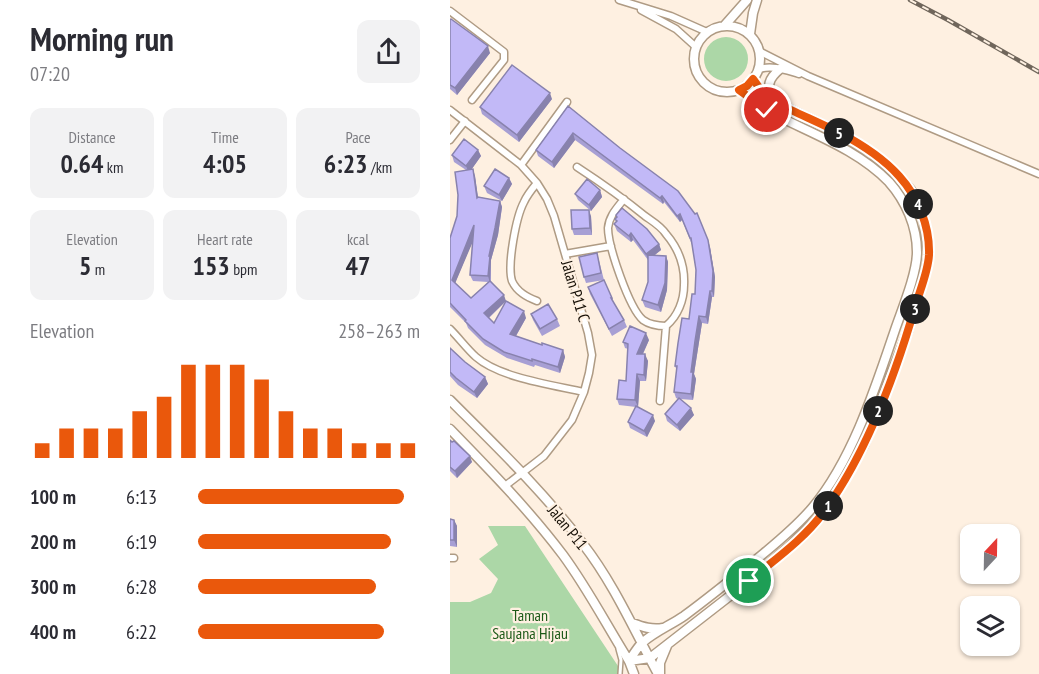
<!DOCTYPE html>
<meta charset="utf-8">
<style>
:root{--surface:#fff;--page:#f2f2f3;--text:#2b2b33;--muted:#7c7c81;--accent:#ea580c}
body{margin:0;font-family:"PT Sans Narrow",sans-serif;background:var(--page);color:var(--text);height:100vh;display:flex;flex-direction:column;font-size:22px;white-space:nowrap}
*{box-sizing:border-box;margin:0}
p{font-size:20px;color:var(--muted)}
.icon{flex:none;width:33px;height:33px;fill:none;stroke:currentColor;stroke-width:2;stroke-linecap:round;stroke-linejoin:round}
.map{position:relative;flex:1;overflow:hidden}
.drawer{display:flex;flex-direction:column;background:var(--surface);width:450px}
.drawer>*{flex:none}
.needle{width:39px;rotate:22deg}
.fabs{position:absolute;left:510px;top:524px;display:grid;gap:12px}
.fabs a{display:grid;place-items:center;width:60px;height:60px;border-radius:12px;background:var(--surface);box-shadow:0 2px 4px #0004;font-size:30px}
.pin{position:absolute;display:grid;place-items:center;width:51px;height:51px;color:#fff;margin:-26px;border:3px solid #fff;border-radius:50%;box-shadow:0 2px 6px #0007}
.km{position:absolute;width:30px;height:30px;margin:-15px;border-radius:50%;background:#222;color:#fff;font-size:16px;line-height:30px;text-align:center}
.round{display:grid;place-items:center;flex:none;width:63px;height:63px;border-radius:12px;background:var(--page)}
.summary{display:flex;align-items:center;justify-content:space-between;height:102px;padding:0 30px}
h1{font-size:33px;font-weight:600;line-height:45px}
.metrics{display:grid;grid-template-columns:repeat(3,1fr);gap:9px;height:102px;padding:6px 30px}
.metrics div{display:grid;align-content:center;border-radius:12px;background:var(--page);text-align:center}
.metrics b{font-size:26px;font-weight:600}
.metrics small{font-size:16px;font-weight:400}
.metrics p{font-size:16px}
.chart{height:168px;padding:12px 30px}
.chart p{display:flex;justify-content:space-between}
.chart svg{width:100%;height:108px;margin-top:6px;stroke:var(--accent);stroke-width:6}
ul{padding:0 30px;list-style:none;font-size:20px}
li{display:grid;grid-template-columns:96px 72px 1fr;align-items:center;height:45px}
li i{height:15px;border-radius:8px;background:var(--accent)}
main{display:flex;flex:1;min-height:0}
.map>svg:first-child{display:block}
.green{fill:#acd7a7}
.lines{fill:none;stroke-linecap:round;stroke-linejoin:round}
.lane-casing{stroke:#af9b84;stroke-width:6}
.street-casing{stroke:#af9b84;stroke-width:9}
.secondary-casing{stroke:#af9b84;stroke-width:11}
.lane{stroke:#fff;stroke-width:3}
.street{stroke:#fff;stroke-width:6}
.secondary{stroke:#fff;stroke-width:8}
.rail-casing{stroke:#70665b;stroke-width:4.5}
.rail{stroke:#fef0e1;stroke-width:2;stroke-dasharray:7;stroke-linecap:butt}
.wall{fill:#a79fd4;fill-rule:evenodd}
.shaded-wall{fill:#8882ad}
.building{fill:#c2b9f7;stroke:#8882ad;stroke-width:1.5}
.route-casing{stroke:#fff;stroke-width:12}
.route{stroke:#ea580c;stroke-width:8}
.labels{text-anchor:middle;stroke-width:4.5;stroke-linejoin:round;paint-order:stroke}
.street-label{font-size:16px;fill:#160f06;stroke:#fef0e1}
.park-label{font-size:16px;fill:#1c5917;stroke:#fef0e1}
</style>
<main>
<section class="drawer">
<div class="summary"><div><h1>Morning run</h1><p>07:20</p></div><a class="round"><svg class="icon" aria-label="share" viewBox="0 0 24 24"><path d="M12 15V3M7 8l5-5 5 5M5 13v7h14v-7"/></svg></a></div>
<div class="metrics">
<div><p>Distance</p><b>0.64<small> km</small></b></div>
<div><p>Time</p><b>4:05</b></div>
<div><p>Pace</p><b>6:23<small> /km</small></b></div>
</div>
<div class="metrics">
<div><p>Elevation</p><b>5<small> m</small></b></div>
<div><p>Heart rate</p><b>153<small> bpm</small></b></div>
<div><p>kcal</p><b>47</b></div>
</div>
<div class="chart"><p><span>Elevation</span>258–263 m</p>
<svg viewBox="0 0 160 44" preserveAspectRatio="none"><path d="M5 44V38M15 44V32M25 44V32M35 44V32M45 44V25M55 44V19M65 44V6M75 44V6M85 44V6M95 44V12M105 44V25M115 44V32M125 44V32M135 44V38M145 44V38M155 44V38"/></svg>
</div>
<ul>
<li><b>100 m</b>6:13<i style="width:93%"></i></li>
<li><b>200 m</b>6:19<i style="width:87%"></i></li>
<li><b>300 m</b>6:28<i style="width:80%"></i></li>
<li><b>400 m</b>6:22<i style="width:84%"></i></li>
</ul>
</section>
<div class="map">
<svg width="589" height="674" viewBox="0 0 589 674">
<rect width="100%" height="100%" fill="#fef0e1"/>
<!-- green -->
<path class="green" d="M254 59a22 22 0 1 1 44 0a22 22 0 1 1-44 0Z
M38 526H75L168 666 171 674H0V602H20L41 593 48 579 29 559 48 545Z"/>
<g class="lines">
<defs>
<path id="lane" d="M168 649 171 660 170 674"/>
<path id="street" d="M169 0 221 16 257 32
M191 10 226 29 246 47
M0 11 54 52V60L22 100
M309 51 358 76 589 174
M309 69C323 65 335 70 349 74
M0 110 71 165 87 183 97 199 104 216 138 333 142 355 139 373 134 392 122 420 94 456 55 486
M0 140 15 121
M71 165 117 102
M127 167C150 182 173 198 195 216 202 221 211 226 216 234 228 248 235 266 234 285 234 300 228 316 216 326 208 326 200 325 193 320 179 308 158 246 158 228 159 216 167 208 174 199
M87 183C82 189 77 195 74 202 66 217 57 265 62 281 67 292 77 297 87 301
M115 254 161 246
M0 329C9 338 17 349 26 357 50 378 103 385 134 392
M210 401 216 326
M0 558H4"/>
<path id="secondary" d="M275 25 297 0
M244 59a33 33 0 1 1 66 0a33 33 0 1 1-66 0Z
M300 34 303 13 307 0
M322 100C317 85 318 79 330 69
M0 400C46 446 94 492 133 544 164 584 184 630 208 674
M0 429C39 469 79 510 113 555 138 589 157 626 179 661L184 674
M182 623C193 627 202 630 213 628
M200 658 299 581 340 546 372 515 390 488 414 445 458 331 476 270 479 255 474 221 469 205 461 190 448 175 421 152 392 134 325 102 314 95 303 79
M179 661C183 655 187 648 192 643 204 632 221 625 234 616 261 596 287 575 313 554 330 540 348 525 363 507 403 459 426 386 446 327 453 307 467 273 467 252 467 227 456 201 439 182 406 148 359 133 318 111 308 105 299 96 289 90
M179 661 200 658
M210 674V663L217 646"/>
</defs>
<!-- lane casing -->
<use href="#lane" class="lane-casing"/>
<!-- street casing -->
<use href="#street" class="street-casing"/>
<!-- secondary casing -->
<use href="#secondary" class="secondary-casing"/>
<!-- lane -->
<use href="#lane" class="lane"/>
<!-- street -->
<use href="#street" class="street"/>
<!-- secondary -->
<use href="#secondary" class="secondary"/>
<defs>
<path id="rail" d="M460 0 498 20 589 72"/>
</defs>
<!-- rail casing -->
<use href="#rail" class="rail-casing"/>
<!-- rail -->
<use href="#rail" class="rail"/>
</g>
<!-- wall -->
<path class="wall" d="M0 20 40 53 7 95 0 89Z
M102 99 69 142 32 114 30 107Z
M118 106 170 148 260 247 265 277 264 297H262L258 324 252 323 244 374 246 379 243 400 230 399 244 415 230 431 217 421 215 414 228 399 226 398 224 392 227 371 225 366 239 319 245 294 246 270 242 245 232 220 230 222 214 202 213 204 125 140 104 168 88 156 86 150Z
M28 150 31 156 21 170 25 176 28 197 50 201 52 207 48 235 41 260V281L56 301 39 318 44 323 76 318 66 336 92 345 113 350 115 357 110 373 85 365 84 367 57 358 35 345 18 328 16 323 0 307V238L7 216 16 170 4 162 2 155ZM23 240 20 275 23 281 38 282 21 298 5 283Z
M59 178 62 184 52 201 37 193 34 186Z
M150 190 152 197 141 211 128 200 125 194Z
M166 215 209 244 211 250 205 255 216 256 218 262 217 290 211 312 195 307 192 300 198 282V260L183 240 181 242 167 231 164 224 166 222 165 219 167 218Z
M141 216 142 235H124L122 229Z
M147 253 154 280 136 283 134 277Z
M138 287 162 298 164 303 174 320 177 327 162 336 140 294Z
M81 314 107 319 110 326 92 336 83 320Z
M199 340 193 354 198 361 196 381H190L188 407 205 421 197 437 180 428 178 422 186 407 169 405 167 399 176 381 178 349 175 348 173 342Z
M0 348 15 362 35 377 38 384 27 398 8 385 0 376Z
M0 440 22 462 7 478 0 471Z
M0 519 4 520 7 526V547L0 546Z"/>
<!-- shaded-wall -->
<path class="shaded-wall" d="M38 46 40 53 7 95 5 88Z
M100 93 102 99 69 142 67 135Z
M123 133 125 140 104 168 102 162Z
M28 150 31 156 19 173 16 166Z
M23 169 25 176 29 205 27 198Z
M59 178 62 184 52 201 49 195Z
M150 190 152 197 141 211 139 205Z
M212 196 214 202 213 204 210 198Z
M50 201 52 207 48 235 41 260 40 283 38 276 39 256Z
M139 210 141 216 142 235 140 228Z
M230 214 232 220 230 222 227 216Z
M24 225 27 232 4 286 2 280Z
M181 233 183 240 181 242 179 236Z
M258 240 260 247 265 277 264 297 262 291Z
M209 244 211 250 198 260 196 254Z
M216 256 218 262 217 290 211 312 208 305Z
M260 291 262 297 258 324 256 317Z
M54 295 56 301 36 320 34 313Z
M74 311 76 318 63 341 60 334Z
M249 316 252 323 244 374 246 379 243 400 241 394V372Z
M196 333 199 340 190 360 187 354Z
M113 350 115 357 110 373 108 367Z
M195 354 198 361 196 381 194 375Z
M187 374 190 381 188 407 185 400Z
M35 377 38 384 27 398 24 392Z
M241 408 244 415 230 431 227 425Z
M203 415 205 421 197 437 194 431Z
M20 456 22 462 7 478 5 471Z
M4 520 7 526V547L4 540Z"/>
<!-- building -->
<path class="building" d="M1 19 38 46 5 88 0 85V20Z
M62 65 100 93 67 135 30 107Z
M118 106 170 148 228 191 245 214 247 213 258 240 263 271 262 291H260L256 317 249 316 245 341 241 372H243L241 394 224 392 227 366H225L228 343 232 318 239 319 242 294H245L246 270 241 238H240L230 214 227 216 212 196 210 198 123 133 102 162 86 150Z
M14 139 28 150 16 166 2 155Z
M23 169 27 198 28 197 50 201 45 228 39 256H40L38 276 20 275 24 225 2 280 21 298 40 281 54 295 34 313 44 323 56 301 74 311 60 334 92 345V343L113 350 108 367 82 359V361L54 352 33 339 15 321 16 320 0 303V238L7 216 8 195 5 172Z
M45 169 59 178 49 195 34 186Z
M137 179 150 190 139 205 125 194Z
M172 208 197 229 209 244 196 254 181 233 179 236 164 224 167 221 165 219 167 217 166 215Z
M121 210H139L140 228 122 229Z
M147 253 151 273 134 277 129 257Z
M198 255 216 256 215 283 208 305 192 300 198 282Z
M154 280 162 298H161L174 320 159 329 138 287Z
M98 304 107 319 90 329 81 314Z
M180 326 196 333 187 354H195L194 375 187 374 185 400 167 399 169 380 176 381 178 344 173 342Z
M0 348 15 362 35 377 24 392 6 378 0 372Z
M229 398 241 408 227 425 215 414Z
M186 406 203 415 194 431 178 422Z
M0 440 2 442 4 441 20 456 5 471 0 467Z
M0 519 4 520V540H0Z"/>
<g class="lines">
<defs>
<path id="route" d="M299 581C324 560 353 540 373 513 416 455 445 376 465 307 470 290 478 272 479 255 480 226 468 197 449 176 433 158 411 144 390 133 374 125 358 118 341 110 332 106 321 102 314 94 310 90 307 84 303 79L297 86 289 90 317 110"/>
</defs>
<!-- route casing -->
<use href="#route" class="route-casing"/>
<!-- route -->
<use href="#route" class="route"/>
</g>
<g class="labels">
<!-- street labels -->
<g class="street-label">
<text transform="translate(126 291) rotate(73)" y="6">Jalan P11 C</text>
<text transform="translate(118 527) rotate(51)" y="6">Jalan P11</text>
</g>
<!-- park labels -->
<g class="park-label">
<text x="80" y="621">Taman<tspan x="80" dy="18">Saujana Hijau</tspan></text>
</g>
</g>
</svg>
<div class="fabs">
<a><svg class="needle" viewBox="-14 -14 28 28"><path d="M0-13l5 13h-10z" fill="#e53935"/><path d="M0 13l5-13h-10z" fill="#7c7c81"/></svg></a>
<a><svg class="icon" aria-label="layers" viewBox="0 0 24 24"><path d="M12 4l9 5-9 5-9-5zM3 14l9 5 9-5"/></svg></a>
</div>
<div class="pin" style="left:299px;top:581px;background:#1e9e55"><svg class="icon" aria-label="arrive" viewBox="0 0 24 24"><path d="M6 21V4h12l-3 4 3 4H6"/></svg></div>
<div class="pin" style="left:317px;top:110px;background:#d93025"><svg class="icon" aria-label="check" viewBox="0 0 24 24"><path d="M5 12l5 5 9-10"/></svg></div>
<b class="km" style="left:378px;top:506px">1</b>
<b class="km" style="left:428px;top:411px">2</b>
<b class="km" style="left:465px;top:309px">3</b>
<b class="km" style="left:468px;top:204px">4</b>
<b class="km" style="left:389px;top:133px">5</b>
</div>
</main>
